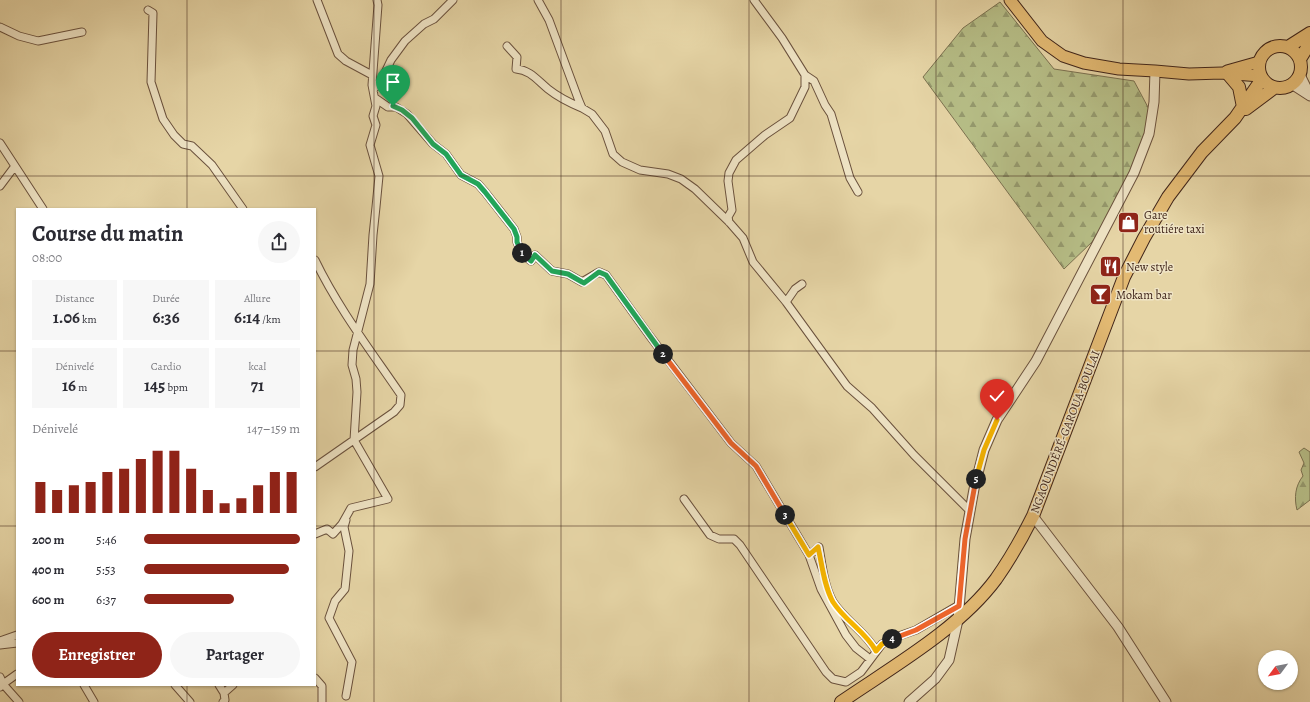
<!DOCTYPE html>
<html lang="fr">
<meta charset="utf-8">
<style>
:root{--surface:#fff;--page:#f7f7f7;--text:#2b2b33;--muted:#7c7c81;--accent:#8f2418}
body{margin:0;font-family:Alegreya,serif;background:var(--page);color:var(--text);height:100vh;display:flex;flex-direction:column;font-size:15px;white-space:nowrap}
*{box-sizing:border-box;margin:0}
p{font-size:13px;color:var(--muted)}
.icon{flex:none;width:22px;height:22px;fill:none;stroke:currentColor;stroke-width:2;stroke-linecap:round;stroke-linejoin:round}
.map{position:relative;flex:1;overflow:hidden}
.panel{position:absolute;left:16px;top:208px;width:300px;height:478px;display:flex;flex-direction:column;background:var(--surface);border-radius:0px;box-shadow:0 1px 3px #0004}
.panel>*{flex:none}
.needle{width:26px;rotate:238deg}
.fabs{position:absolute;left:1258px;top:650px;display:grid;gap:8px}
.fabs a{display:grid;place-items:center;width:40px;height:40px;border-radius:50%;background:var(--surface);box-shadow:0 1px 3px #0004;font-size:20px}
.pin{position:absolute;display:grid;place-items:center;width:34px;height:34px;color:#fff;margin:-41px -17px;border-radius:50% 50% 50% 0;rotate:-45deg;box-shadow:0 0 4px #0007}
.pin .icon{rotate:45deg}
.km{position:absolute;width:20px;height:20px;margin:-10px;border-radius:50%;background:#222;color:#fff;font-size:11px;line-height:20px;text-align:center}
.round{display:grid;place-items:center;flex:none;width:42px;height:42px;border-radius:21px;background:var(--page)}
.head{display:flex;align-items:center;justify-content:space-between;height:68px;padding:0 16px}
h1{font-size:22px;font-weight:600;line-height:30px}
.figures{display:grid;grid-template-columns:repeat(3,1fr);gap:6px;height:68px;padding:4px 16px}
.figures div{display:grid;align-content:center;border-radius:0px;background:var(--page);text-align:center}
.figures b{font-size:17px;font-weight:600}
.figures small{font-size:11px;font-weight:400}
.figures p{font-size:11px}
.chart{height:112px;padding:8px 16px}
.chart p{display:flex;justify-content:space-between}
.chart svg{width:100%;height:72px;margin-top:4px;stroke:var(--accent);stroke-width:6}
.button{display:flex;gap:8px;margin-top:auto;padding:8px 16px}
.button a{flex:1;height:46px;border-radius:24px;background:var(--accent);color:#fff;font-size:16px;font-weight:600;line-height:46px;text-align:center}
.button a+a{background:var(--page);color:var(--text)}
ul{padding:0 16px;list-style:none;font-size:13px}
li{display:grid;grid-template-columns:64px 48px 1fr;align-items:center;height:30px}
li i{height:10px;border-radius:5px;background:var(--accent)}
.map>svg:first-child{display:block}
.forest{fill:url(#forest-firs);stroke:#7b7150}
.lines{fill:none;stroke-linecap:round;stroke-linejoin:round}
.minor-casing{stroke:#6a513d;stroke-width:9}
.tertiary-casing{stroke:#6a513d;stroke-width:11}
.primary-casing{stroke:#40251a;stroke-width:13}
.trunk-casing{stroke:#40251a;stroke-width:14}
.minor{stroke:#efe4c5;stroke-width:7}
.tertiary{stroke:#efe4c5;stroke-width:9}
.primary{stroke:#e3ba73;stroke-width:11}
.trunk{stroke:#e3ba73;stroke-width:12}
.split-1-casing{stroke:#fff;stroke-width:8}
.split-2-casing{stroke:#fff;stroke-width:8}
.split-3-casing{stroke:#fff;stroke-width:8}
.split-4-casing{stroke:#fff;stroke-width:8}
.split-5-casing{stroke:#fff;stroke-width:8}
.split-6-casing{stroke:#fff;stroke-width:8}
.split-1{stroke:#22a559;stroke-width:5}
.split-2{stroke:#22a559;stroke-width:5}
.split-3{stroke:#f0652b;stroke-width:5}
.split-4{stroke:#f5b400;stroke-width:5}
.split-5{stroke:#f0652b;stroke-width:5}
.split-6{stroke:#f5b400;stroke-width:5}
.grid{fill:none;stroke:#40251a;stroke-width:1;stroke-opacity:0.55}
.labels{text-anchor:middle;stroke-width:3;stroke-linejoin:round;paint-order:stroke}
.poi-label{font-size:12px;fill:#40251a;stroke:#efe4c5;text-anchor:start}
.street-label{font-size:12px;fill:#40251a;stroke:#efe4c5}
</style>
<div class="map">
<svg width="1310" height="702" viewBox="0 0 1310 702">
<defs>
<pattern id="forest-firs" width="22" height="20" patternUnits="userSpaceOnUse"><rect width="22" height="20" fill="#b6bd86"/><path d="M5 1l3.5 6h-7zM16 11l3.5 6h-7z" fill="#95996d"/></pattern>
</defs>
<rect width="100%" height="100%" fill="#e6d5a6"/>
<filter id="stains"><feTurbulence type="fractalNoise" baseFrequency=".005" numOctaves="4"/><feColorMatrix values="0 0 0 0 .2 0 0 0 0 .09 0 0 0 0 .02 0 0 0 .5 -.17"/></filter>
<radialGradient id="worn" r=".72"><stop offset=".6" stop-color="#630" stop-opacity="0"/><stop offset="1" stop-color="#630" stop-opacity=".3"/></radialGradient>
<!-- forest -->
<path class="forest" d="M1000 2 1054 69 1134 81 1150 111 1143 149 1129 187 1092 242 1064 269 923 77 963 28Z
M1304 448 1310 452V500L1297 510C1294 498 1295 486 1303 476L1301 470 1304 463 1299 452Z"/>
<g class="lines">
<defs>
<path id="minor" d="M317 0 338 54 346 61 372 75
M538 0 549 20 579 101 582 108 592 114 605 131 613 154 622 162 640 170 668 174 681 179 695 189 729 222 743 238 753 262 786 302 847 386 872 408 914 455 970 511
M148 10 153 13 151 82 163 119 174 135 183 144 192 146 212 165 243 209
M0 27 19 36 38 41 82 32
M507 46 517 57 516 69C530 70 537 80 548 89 558 97 570 103 582 108
M805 75 814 81 825 105 831 114 850 178 858 192
M373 90 382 79 391 60 405 41 424 24 434 19 453 0
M375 98 388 107H396L407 114 433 144 446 154 461 175 478 184 485 192 514 229 517 237V242L522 254 531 261 535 255 552 271 568 274 582 282 599 272 606 275 649 335 731 443 756 466 809 555 821 589 846 635 856 648 870 659
M0 143 43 209
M0 186 15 166
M729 222 728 217 732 210 728 181 729 173 736 160 765 135 790 118 805 87V75L782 38 754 0
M315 260C338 308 371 351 401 395L400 405 394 412 315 467
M786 302 795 289 802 284
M684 499 710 535 719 539H734L740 545 826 672 833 679 846 682 861 672 882 644 896 637 916 630 959 605
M315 534 327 529 333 534 342 524 351 508 388 499 354 440 357 392 356 379 352 365 353 350 370 284 373 235 376 207 379 176 370 145 376 125 373 116 376 106 372 85 378 5 377 0
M809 555 819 547C822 564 824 586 833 602 845 621 866 632 876 651
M0 641 17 635
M0 645 17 643
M0 677 3 684 17 674
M315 678 322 686V702
M84 685 94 702
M175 685 190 702
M219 685 224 693
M0 687 3 684 19 702
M346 696 352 662 329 618 335 601 345 589 349 551 344 527 346 520
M223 702 225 700 224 693 233 685"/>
<path id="tertiary" d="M1300 75 1310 95
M1293 85 1310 96
M1033 516 1118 627 1166 702
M909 702 935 679 949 660 958 620 965 539 974 489 984 450 997 420 1036 361 1134 173 1149 134 1154 102 1155 71"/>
<path id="primary" d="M1010 0 1042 41 1063 56 1084 63 1119 69 1155 71 1189 74 1222 73 1260 76
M1227 71 1259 62"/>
<path id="trunk" d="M1259 67a21 21 0 1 1 42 0a21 21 0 1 1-42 0Z
M1288 47 1310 33
M1300 59 1310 43
M1228 74 1239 87 1243 107
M1246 109 1274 88
M841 702C892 667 959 629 996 579 1010 559 1022 538 1033 516L1124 277 1144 238 1168 197 1202 152 1235 118 1262 79"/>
</defs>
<!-- minor casing -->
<use href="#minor" class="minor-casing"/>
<!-- tertiary casing -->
<use href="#tertiary" class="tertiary-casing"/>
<!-- primary casing -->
<use href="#primary" class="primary-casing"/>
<!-- trunk casing -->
<use href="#trunk" class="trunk-casing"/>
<!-- minor -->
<use href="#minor" class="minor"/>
<!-- tertiary -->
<use href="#tertiary" class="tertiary"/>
<!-- primary -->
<use href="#primary" class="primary"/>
<!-- trunk -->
<use href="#trunk" class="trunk"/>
</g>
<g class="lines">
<defs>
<path id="split-1" d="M393 106 402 110 412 118 433 144 446 154 461 175 478 184 485 192 514 229 517 237V242L522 253"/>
<path id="split-2" d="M522 253 531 261 535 255 552 271 568 274 582 282 584 283 599 272 606 275 663 354"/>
<path id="split-3" d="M663 354 731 443 756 466 785 515"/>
<path id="split-4" d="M785 515 809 555 818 547C822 564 824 586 833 602 845 621 866 632 876 651L882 644 892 639"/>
<path id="split-5" d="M892 639 916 630 959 606 965 539 976 479"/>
<path id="split-6" d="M976 479 984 450 997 420"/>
</defs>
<!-- split-1 casing -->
<use href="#split-1" class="split-1-casing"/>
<!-- split-2 casing -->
<use href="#split-2" class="split-2-casing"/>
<!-- split-3 casing -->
<use href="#split-3" class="split-3-casing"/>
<!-- split-4 casing -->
<use href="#split-4" class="split-4-casing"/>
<!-- split-5 casing -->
<use href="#split-5" class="split-5-casing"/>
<!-- split-6 casing -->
<use href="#split-6" class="split-6-casing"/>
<!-- split-1 -->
<use href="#split-1" class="split-1"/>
<!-- split-2 -->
<use href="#split-2" class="split-2"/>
<!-- split-3 -->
<use href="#split-3" class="split-3"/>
<!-- split-4 -->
<use href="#split-4" class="split-4"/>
<!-- split-5 -->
<use href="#split-5" class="split-5"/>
<!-- split-6 -->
<use href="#split-6" class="split-6"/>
</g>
<!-- grid -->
<path class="grid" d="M187 0V209M374 0V702M561 0V702M749 0V702M936 0V702M1123 0V702M0 176H1310M0 351H17M315 351H1310M0 526H17M315 526H1310M187 685V702"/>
<!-- icons -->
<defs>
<symbol id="shop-square" viewBox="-11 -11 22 22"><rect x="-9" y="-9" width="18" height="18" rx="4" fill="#8f2418" stroke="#efe4c5"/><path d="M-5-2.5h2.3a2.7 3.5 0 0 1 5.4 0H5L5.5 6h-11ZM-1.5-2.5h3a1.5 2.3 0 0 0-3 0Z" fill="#fff"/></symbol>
<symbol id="restaurant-square" viewBox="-11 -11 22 22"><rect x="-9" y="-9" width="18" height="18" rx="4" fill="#8f2418" stroke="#efe4c5"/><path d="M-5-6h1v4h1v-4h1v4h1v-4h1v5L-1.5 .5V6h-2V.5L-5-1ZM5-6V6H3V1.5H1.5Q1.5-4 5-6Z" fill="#fff"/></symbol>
<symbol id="bar-square" viewBox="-11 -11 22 22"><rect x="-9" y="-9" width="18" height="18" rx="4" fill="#8f2418" stroke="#efe4c5"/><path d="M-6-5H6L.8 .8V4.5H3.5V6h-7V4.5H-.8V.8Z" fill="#fff"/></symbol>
</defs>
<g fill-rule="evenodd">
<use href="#shop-square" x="1116" y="210" width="25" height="25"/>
<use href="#restaurant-square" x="1098" y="254" width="25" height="25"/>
<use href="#bar-square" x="1088" y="282" width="25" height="25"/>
</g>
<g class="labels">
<!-- poi labels -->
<g class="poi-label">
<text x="1144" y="219">Gare<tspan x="1144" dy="14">routiére taxi</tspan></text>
<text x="1126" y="271">New style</text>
<text x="1116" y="299">Mokam bar</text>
</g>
<!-- street labels -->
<g class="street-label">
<text transform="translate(1065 432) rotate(-69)" y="4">NGAOUNDÉRÉ-GAROUA-BOULAI</text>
</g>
</g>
<rect width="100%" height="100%" filter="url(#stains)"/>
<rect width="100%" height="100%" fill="url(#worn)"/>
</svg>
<div class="fabs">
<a><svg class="needle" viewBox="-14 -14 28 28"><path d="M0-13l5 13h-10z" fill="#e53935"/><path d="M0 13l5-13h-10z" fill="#7c7c81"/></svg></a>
</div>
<div class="pin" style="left:393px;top:106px;background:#1e9e55"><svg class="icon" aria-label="arrive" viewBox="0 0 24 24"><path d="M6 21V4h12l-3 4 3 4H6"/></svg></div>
<div class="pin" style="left:997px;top:420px;background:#d93025"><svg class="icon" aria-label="check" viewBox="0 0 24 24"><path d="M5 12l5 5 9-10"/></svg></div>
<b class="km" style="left:522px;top:253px">1</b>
<b class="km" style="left:663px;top:354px">2</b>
<b class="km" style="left:785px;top:515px">3</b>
<b class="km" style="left:892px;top:639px">4</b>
<b class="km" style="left:976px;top:479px">5</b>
<section class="panel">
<div class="head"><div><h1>Course du matin</h1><p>08:00</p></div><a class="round"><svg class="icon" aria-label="share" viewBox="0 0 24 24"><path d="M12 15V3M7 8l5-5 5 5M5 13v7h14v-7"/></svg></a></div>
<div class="figures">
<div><p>Distance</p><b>1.06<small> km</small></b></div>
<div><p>Durée</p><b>6:36</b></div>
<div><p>Allure</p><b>6:14<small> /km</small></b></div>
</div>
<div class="figures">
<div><p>Dénivelé</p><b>16<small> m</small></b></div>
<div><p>Cardio</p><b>145<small> bpm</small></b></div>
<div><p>kcal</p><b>71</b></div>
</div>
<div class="chart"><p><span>Dénivelé</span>147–159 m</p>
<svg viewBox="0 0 160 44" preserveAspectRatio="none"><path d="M5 44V25M15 44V30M25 44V27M35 44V25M45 44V19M55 44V17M65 44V11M75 44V6M85 44V6M95 44V17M105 44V30M115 44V38M125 44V35M135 44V27M145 44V19M155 44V19"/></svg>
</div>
<ul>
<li><b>200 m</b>5:46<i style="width:100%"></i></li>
<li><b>400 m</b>5:53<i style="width:93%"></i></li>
<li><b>600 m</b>6:37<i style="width:58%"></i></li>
</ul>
<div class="button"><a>Enregistrer</a><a>Partager</a></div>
</section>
</div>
